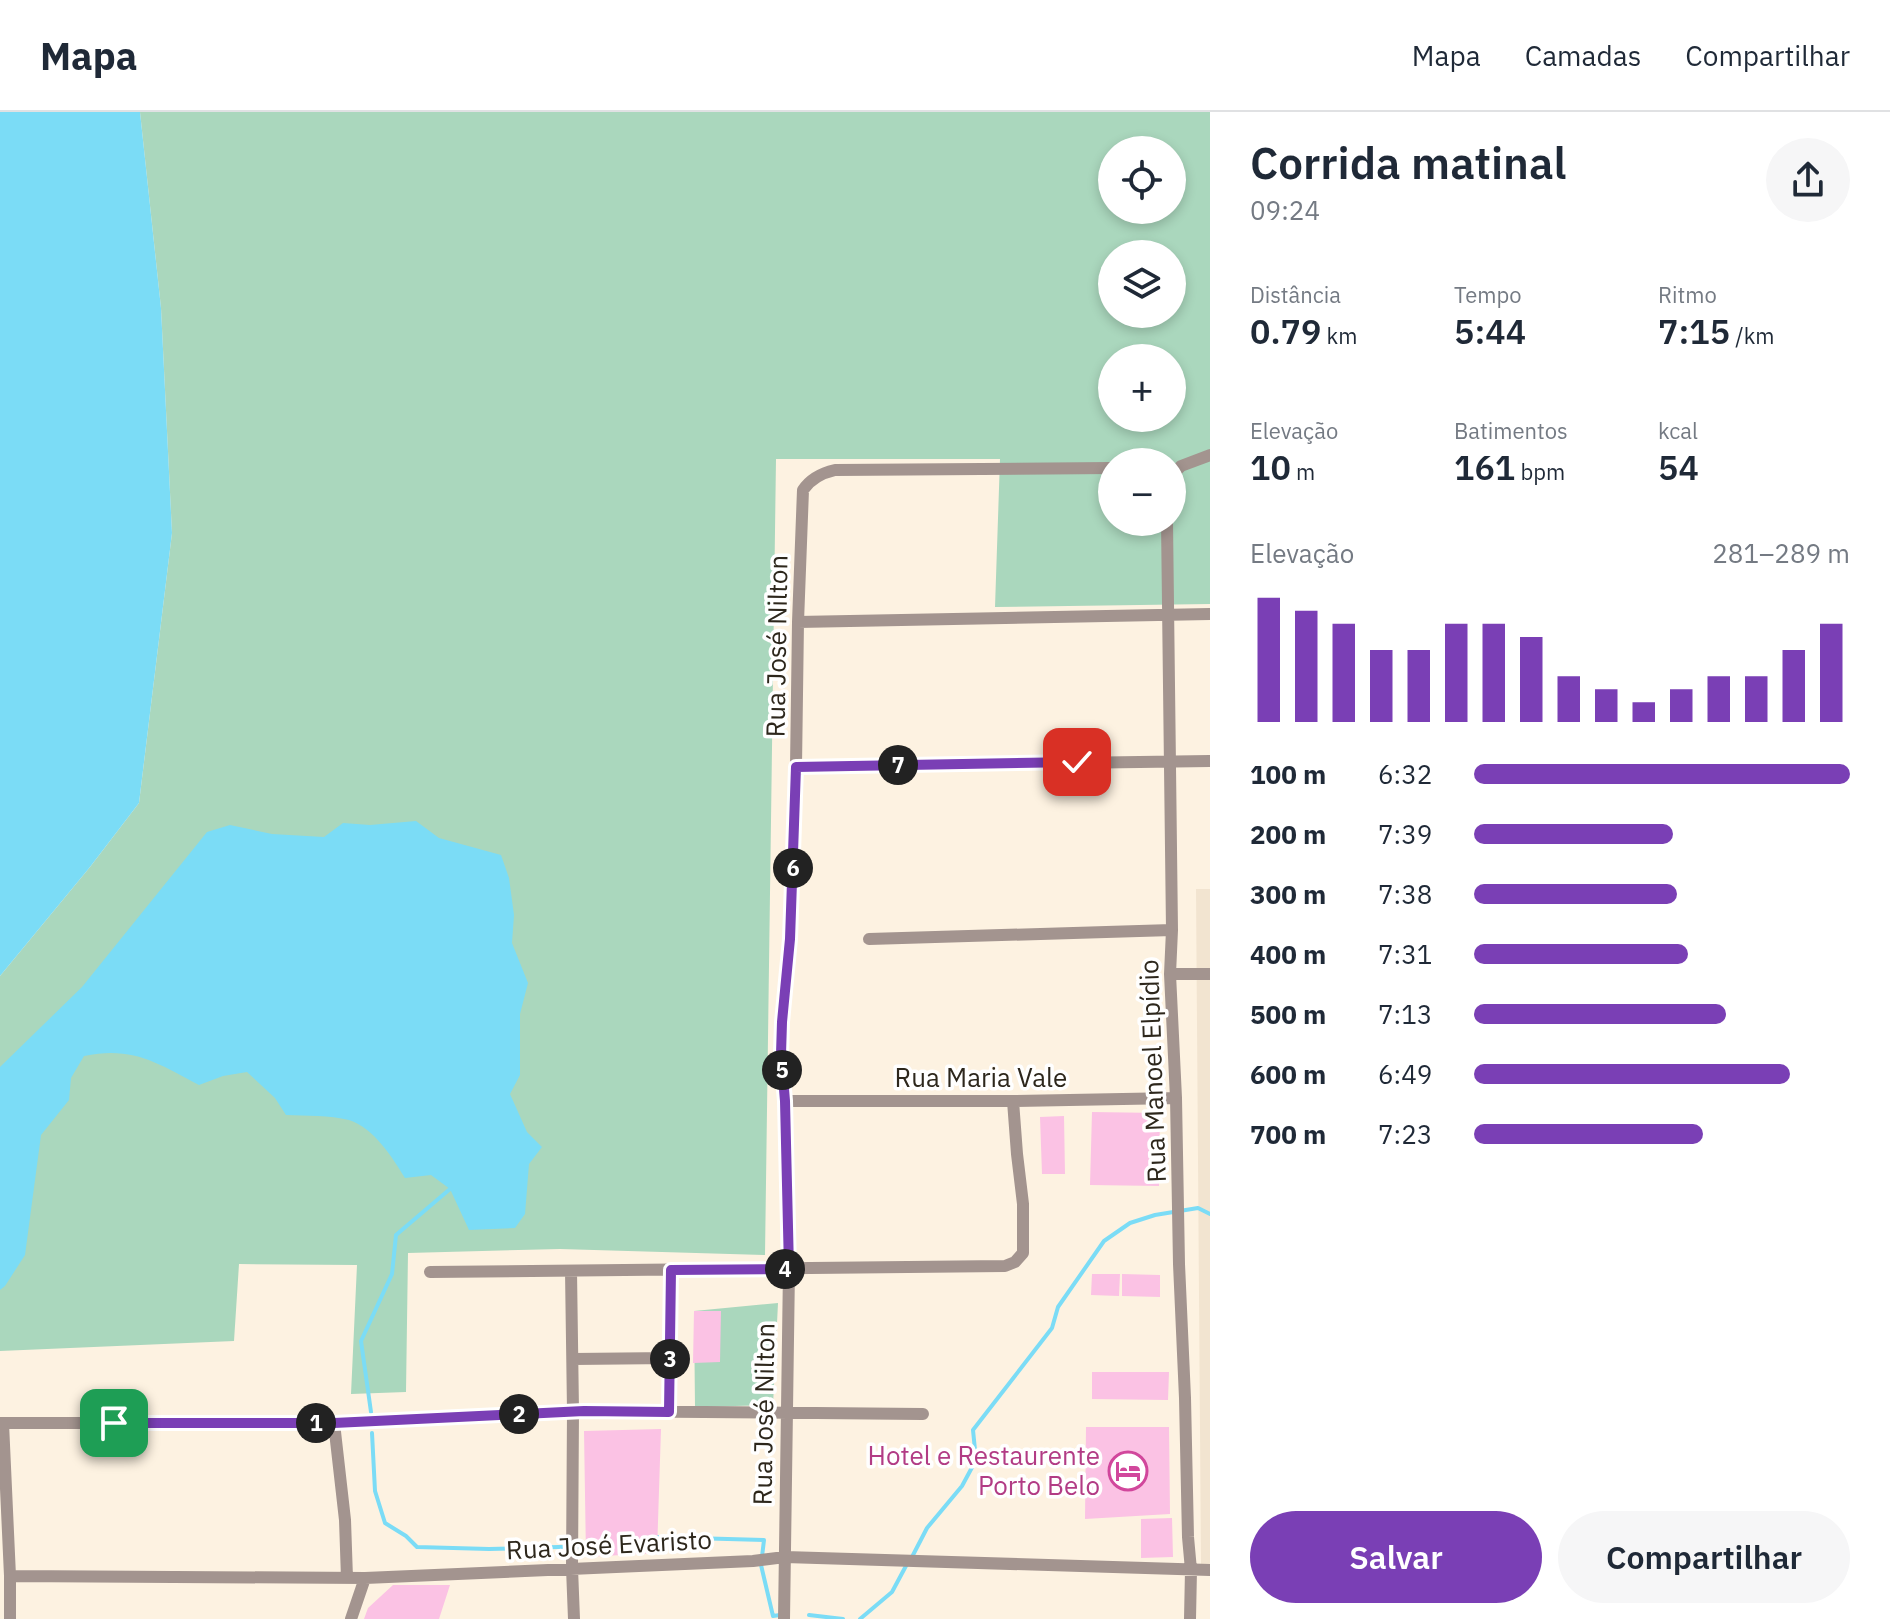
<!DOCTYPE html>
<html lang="pt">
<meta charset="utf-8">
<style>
:root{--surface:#fff;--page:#f6f6f7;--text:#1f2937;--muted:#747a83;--line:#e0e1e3;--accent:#7a3fb5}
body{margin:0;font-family:"IBM Plex Sans",sans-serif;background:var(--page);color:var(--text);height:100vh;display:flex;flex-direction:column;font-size:30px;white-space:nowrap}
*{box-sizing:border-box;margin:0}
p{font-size:26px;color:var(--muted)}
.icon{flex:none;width:44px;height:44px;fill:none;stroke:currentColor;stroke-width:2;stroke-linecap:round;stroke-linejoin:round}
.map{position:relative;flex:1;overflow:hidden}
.details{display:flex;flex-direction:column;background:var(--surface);width:680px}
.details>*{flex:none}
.controls{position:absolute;left:1098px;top:24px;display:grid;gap:16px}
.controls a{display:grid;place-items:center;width:88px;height:88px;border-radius:50%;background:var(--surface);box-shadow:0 4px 12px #0003;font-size:40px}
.pin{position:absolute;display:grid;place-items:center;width:68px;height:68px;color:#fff;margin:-34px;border-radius:16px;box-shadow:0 4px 12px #0006}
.km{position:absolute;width:40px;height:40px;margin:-20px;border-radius:50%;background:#222;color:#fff;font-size:22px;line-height:40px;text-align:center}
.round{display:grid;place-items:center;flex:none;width:84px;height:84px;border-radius:42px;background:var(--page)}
.headline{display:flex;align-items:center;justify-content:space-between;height:136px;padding:0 40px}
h1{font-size:44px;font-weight:600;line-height:60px}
.figures{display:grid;grid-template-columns:repeat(3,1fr);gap:12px;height:136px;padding:8px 40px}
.figures div{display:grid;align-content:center}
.figures b{font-size:34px;font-weight:600}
.figures small{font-size:22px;font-weight:400}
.figures p{font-size:22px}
.chart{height:224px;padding:16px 40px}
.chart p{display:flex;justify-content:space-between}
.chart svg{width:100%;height:144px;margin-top:8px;stroke:var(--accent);stroke-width:6}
.cta{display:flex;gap:16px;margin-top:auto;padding:16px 40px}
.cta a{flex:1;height:92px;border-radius:48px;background:var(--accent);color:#fff;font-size:32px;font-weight:600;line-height:92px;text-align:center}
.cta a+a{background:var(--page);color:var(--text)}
ul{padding:0 40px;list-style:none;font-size:26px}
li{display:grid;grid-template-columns:128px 96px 1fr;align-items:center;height:60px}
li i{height:20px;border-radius:10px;background:var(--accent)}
header{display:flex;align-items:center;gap:48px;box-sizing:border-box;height:112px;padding:0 40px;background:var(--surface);border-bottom:2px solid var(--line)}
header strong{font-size:38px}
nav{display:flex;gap:44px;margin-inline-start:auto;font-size:28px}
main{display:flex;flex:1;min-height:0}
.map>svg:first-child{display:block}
.education{fill:#f2e4d0}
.green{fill:#aad7bd;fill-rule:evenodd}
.water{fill:#7bdcf6}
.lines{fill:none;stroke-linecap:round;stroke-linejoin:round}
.stream{stroke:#7bdcf6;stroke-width:4}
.building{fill:#fbc2e4}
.street{stroke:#a3948f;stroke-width:12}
.route-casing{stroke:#fff;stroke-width:16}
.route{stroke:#7a3fb5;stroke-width:10}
.labels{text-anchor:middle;stroke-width:7;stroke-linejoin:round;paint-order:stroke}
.street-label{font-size:26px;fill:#2d271c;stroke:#fff}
.hotel-label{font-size:26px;fill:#b23c85;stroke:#fff;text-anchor:end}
</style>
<header>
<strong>Mapa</strong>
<nav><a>Mapa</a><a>Camadas</a><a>Compartilhar</a></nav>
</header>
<main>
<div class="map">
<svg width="1210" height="1507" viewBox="0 0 1210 1507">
<rect width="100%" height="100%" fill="#fdf2e1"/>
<!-- education -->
<path class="education" d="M1196 777H1210V1452H1201Z"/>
<!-- green -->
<path class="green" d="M140 0H1210V492L995 495 1000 347H776L765 1143 560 1137 408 1141 406 1280 351 1282 357 1153 239 1152 234 1229 0 1239V864L90 755 139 691 172 421 161 196ZM1112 38H1172V98H1112ZM1112 142H1172V202H1112ZM1112 246H1172V306H1112ZM1112 350H1172V410H1112Z
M778 1191 773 1293 695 1295 694 1199Z"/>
<!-- water -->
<path class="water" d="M0 0H140L161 196 172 421 139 691 90 755 0 864Z
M416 709 439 726 501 743 509 766 514 803 512 831 528 871 520 902V963L510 982 527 1020 542 1035 529 1052 525 1102 515 1116 469 1118 450 1077 431 1063 405 1066C392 1045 374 1016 349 1008 329 1003 307 1004 286 1003L275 986 247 960 223 964 199 973C157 951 133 934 84 944L71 966 69 988 41 1023 25 1143 5 1174 0 1178V955L82 875 207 720 230 713 272 722 324 725 343 711 370 713Z"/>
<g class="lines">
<!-- stream -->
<path class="stream" d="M371 1300 361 1229 392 1162 396 1123 450 1077
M372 1321 375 1379 385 1411 406 1424 417 1435 489 1437 591 1434
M655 1425 764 1428 761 1453 773 1504 780 1503
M912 1445 927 1416 962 1374 976 1348 973 1318 1052 1216 1058 1195 1104 1129 1130 1111 1155 1103 1198 1096 1210 1102
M809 1503 843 1507
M860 1507 892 1480 907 1452"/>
</g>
<!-- building -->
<path class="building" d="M1092 1000 1160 1001 1159 1074 1090 1073Z
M1064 1004 1065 1062H1042L1040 1005Z
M1092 1162H1120L1119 1184 1091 1183Z
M1122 1162 1160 1163V1185L1122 1184Z
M694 1199H721L720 1250 693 1251Z
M1092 1260H1169L1168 1288 1092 1287Z
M1086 1315H1169L1170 1402 1085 1407Z
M661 1317 657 1441 586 1445 584 1319Z
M1172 1406 1173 1445 1141 1446V1407Z
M393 1473H450L439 1507H364L368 1496Z"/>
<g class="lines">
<!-- street -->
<path class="street" d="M1172 363 1181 354 1210 343
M1167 410 1172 818 1170 862 1176 986 1179 1152 1185 1286 1188 1425 1191 1458 1190 1507
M798 510 1210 502
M796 655 1210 649
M869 827 1172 818
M1170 862H1210
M785 989H1013L1176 986
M571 1159 573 1299 572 1456 574 1507
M430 1160 1005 1154 1015 1150 1023 1141V1092L1017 1042 1013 989
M573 1247 670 1246
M669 1300 671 1158
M0 1311H334L584 1299 923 1302
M3 1311 10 1464V1507
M334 1311 345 1408 347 1466
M10 1464 365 1466 753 1449 785 1445 1210 1458
M351 1507 365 1466
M784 1507 789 1157 785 989 781 942 782 910 790 827 796 655 798 510 803 378C811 366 822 361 835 358L1112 356"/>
</g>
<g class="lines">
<defs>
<path id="route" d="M114 1311H334L584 1299 669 1300 671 1158 789 1157 785 989 781 942 782 910 790 827 796 655 1077 650"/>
</defs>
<!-- route casing -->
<use href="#route" class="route-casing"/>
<!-- route -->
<use href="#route" class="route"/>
</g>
<!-- icons -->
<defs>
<symbol id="hotel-ring" viewBox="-11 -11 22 22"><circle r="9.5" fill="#fff" stroke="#d1479c" stroke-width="1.5"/><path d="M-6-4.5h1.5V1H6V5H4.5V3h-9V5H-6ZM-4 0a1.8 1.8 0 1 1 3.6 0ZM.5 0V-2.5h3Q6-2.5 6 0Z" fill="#d1479c"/></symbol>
</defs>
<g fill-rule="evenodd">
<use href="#hotel-ring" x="1106" y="1337" width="44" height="44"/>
</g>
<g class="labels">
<!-- street labels -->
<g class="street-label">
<text transform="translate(777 534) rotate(-89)" y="9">Rua José Nilton</text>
<text transform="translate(1153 959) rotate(-92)" y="9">Rua Manoel Elpídio</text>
<text x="981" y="975">Rua Maria Vale</text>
<text transform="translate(764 1302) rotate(-89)" y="9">Rua José Nilton</text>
<text transform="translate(609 1433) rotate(-3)" y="9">Rua José Evaristo</text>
</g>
<!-- hotel labels -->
<g class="hotel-label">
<text x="1100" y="1353">Hotel e Restaurente<tspan x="1100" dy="30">Porto Belo</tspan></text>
</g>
</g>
</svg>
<div class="controls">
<a><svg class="icon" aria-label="locate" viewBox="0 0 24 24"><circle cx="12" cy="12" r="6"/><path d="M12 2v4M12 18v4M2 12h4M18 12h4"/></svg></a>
<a><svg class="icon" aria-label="layers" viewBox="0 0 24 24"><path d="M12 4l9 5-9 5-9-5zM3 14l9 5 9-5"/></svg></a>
<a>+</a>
<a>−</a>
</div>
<div class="pin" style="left:114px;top:1311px;background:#1e9e55"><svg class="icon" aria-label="arrive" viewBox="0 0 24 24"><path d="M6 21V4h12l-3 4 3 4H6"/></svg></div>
<div class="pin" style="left:1077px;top:650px;background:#d93025"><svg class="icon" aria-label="check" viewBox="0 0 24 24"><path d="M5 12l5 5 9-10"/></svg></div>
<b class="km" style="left:316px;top:1311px">1</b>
<b class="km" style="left:519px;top:1302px">2</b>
<b class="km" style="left:670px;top:1247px">3</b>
<b class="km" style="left:785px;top:1157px">4</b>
<b class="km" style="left:782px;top:958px">5</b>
<b class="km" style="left:793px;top:756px">6</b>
<b class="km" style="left:898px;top:653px">7</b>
</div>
<section class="details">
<div class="headline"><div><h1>Corrida matinal</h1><p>09:24</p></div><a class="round"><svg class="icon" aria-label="share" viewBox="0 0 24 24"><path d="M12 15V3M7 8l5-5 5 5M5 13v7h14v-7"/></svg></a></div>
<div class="figures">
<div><p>Distância</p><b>0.79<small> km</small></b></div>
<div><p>Tempo</p><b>5:44</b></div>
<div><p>Ritmo</p><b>7:15<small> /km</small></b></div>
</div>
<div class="figures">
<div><p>Elevação</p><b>10<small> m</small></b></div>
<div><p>Batimentos</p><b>161<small> bpm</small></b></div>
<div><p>kcal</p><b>54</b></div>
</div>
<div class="chart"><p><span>Elevação</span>281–289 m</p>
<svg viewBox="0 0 160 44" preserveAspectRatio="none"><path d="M5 44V6M15 44V10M25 44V14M35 44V22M45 44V22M55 44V14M65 44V14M75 44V18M85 44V30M95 44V34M105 44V38M115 44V34M125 44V30M135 44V30M145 44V22M155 44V14"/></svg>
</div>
<ul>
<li><b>100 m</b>6:32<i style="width:100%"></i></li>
<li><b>200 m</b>7:39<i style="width:53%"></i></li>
<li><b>300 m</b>7:38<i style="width:54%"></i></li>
<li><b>400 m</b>7:31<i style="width:57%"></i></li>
<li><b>500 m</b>7:13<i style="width:67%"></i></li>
<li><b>600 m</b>6:49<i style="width:84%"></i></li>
<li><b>700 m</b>7:23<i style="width:61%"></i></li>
</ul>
<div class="cta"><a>Salvar</a><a>Compartilhar</a></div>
</section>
</main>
